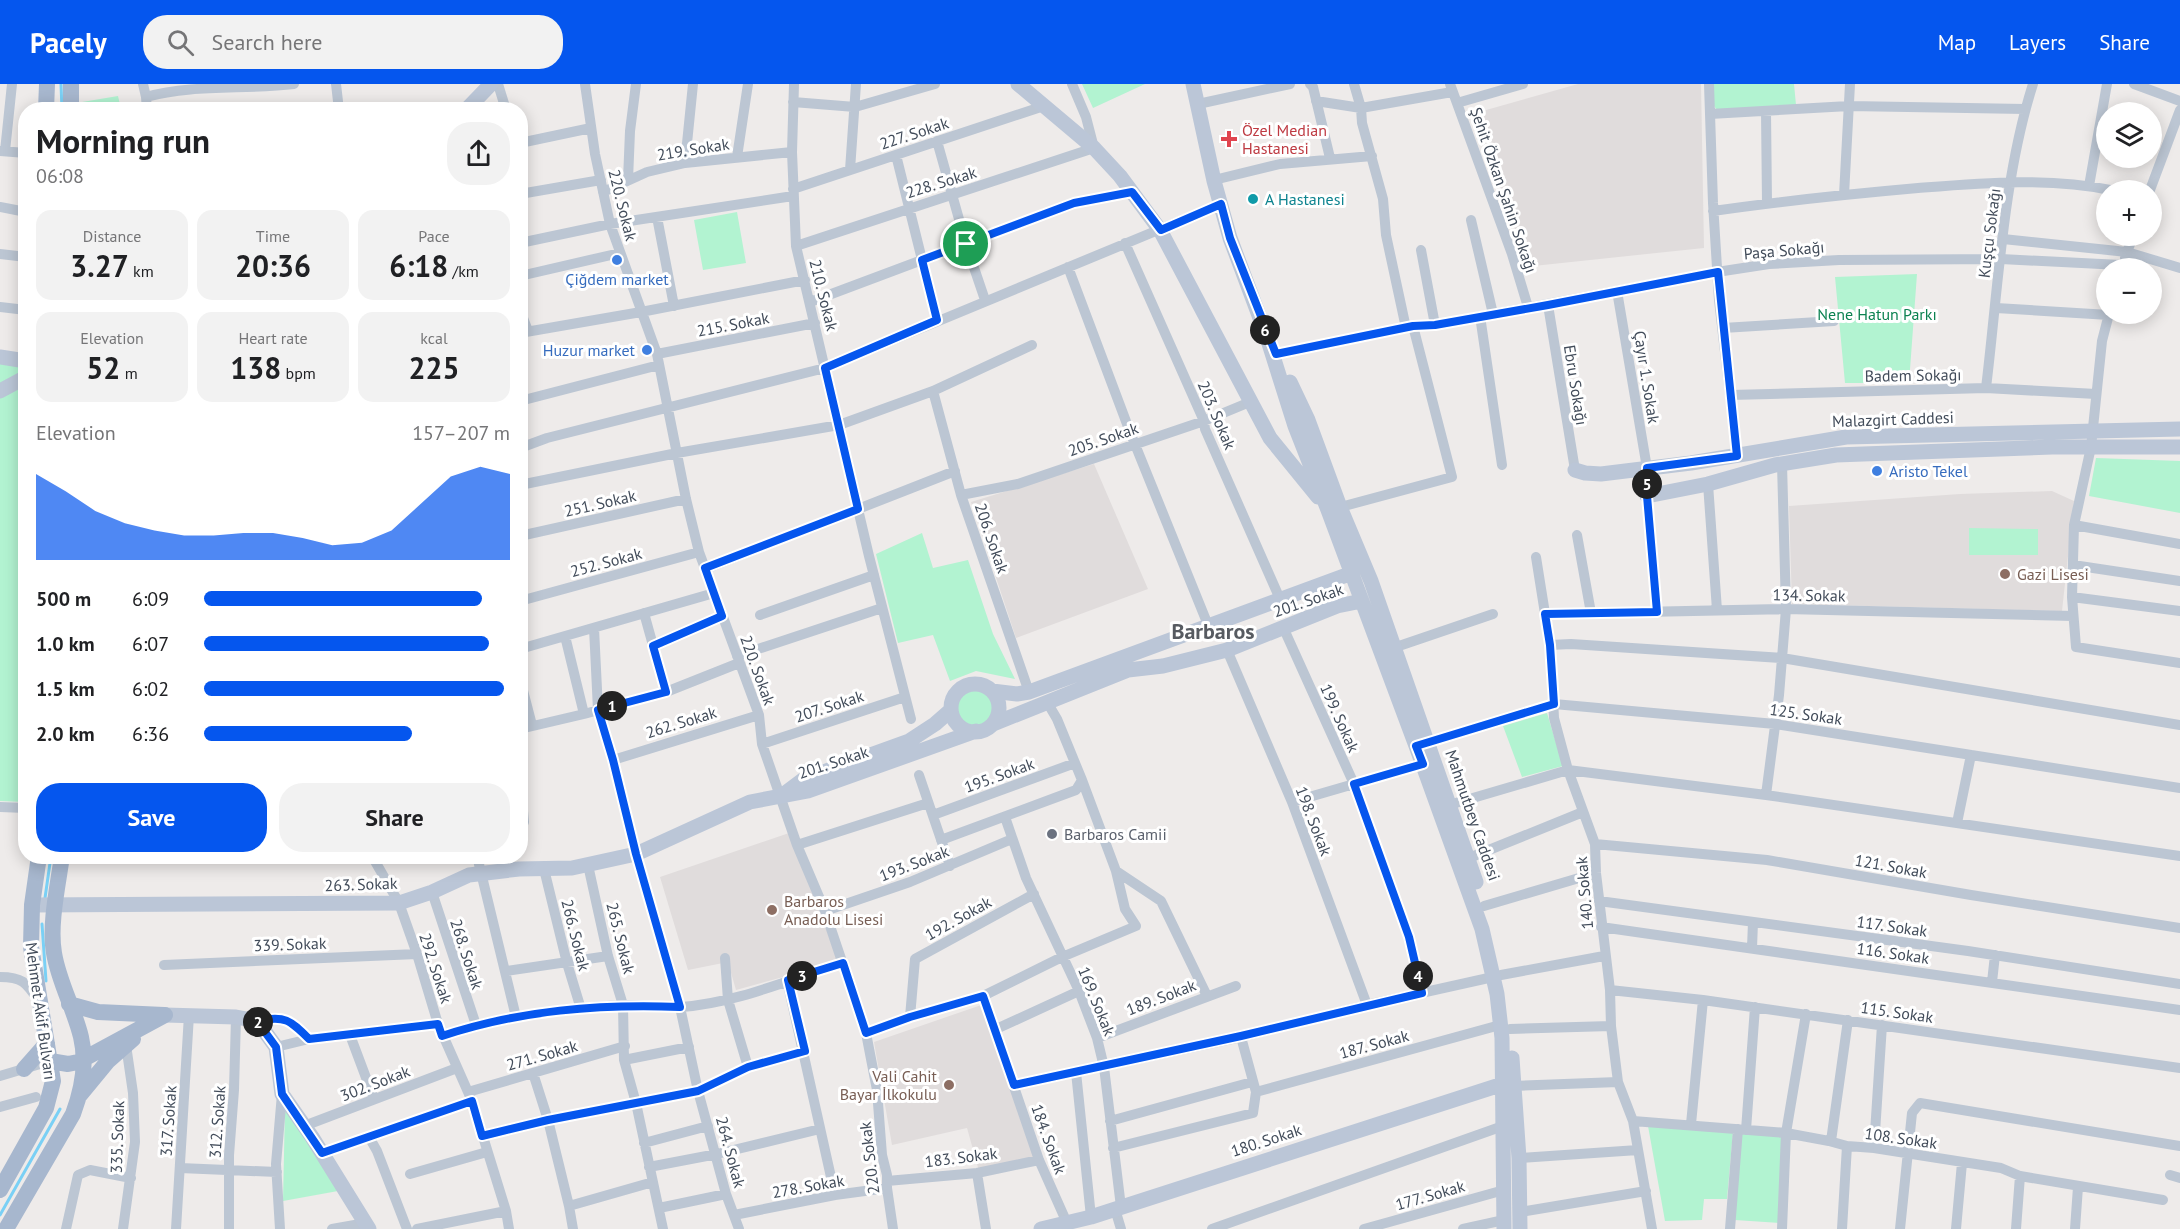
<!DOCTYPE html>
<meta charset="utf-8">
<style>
:root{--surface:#fff;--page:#f2f2f2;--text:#202124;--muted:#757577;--accent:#0556ee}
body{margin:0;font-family:"PT Sans",sans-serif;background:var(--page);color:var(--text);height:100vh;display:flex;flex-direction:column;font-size:22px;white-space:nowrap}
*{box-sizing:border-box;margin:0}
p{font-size:20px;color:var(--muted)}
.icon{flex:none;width:33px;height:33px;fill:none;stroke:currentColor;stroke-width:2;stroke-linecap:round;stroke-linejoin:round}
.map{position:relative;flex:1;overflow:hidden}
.side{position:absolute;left:18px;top:18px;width:510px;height:762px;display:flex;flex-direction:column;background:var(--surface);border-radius:24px;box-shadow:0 3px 15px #0003}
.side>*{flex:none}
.buttons{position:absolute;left:2096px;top:18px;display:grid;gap:12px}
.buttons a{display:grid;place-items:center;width:66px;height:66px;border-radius:50%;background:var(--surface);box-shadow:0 3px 15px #0003;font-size:30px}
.pin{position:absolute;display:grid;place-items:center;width:51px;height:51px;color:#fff;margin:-26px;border:3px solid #fff;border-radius:50%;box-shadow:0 2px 6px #0007}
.km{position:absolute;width:30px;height:30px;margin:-15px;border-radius:50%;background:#222;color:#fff;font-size:16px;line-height:30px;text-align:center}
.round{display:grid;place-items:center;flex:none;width:63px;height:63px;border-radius:24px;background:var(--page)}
.head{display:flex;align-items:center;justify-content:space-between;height:102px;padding:0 18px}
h1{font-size:33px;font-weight:600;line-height:45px}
.metrics{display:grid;grid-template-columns:repeat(3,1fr);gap:9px;height:102px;padding:6px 18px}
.metrics div{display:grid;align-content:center;border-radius:15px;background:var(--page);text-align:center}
.metrics b{font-size:30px;font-weight:600}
.metrics small{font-size:16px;font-weight:400}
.metrics p{font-size:16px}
.chart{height:168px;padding:12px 18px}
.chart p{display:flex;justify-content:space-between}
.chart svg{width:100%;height:108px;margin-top:6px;fill:var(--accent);opacity:.7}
.action{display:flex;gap:12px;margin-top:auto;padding:12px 18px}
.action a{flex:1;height:69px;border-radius:24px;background:var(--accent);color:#fff;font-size:24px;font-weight:600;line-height:69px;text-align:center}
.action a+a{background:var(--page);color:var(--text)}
ul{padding:0 18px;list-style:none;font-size:20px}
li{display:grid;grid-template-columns:96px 72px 1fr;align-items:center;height:45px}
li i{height:15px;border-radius:8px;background:var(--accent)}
header{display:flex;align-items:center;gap:36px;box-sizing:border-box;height:84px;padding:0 30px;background:var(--accent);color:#fff}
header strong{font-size:28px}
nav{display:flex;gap:33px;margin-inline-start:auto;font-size:21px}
.search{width:420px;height:54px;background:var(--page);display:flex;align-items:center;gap:15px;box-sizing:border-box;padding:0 21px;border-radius:24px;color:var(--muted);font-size:22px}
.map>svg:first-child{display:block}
.education{fill:#e0dcdc}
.green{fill:#b2f3d1}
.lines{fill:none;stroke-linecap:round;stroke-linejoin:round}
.stream{stroke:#7ad0f5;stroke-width:3}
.street{stroke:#bcc6d3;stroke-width:10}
.secondary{stroke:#bbc6d7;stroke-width:15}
.primary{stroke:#a7b7ce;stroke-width:16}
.route-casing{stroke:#fff;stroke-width:12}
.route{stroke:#0556ee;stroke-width:8}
.health-dot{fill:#e0444e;stroke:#fff;stroke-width:2}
.culture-dot{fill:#0f9aa8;stroke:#fff;stroke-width:2}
.shop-dot{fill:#3f7fe0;stroke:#fff;stroke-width:2}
.education-dot{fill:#8d6e63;stroke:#fff;stroke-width:2}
.worship-dot{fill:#6b7280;stroke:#fff;stroke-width:2}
.labels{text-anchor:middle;stroke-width:6;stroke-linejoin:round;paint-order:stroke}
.health-label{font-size:16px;fill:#be3a42;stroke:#fff;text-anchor:start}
.street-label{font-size:16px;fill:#424c5a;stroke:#fff}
.culture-label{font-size:16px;fill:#0d838f;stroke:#fff;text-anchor:start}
.shop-label{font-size:16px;fill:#366cbe;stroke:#fff}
.park-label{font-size:16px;fill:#0c8251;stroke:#fff}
.education-label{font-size:16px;fill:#785e54;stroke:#fff;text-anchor:start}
.worship-label{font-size:16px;fill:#5b616d;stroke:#fff;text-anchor:start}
.district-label{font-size:22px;font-weight:bold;fill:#575b61;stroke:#fff}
</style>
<header>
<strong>Pacely</strong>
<div class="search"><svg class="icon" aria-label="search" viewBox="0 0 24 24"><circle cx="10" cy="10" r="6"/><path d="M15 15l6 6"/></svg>Search here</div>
<nav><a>Map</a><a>Layers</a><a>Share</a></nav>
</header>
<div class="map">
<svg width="2180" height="1145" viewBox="0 0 2180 1145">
<rect width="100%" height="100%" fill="#eeebea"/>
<!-- education -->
<path class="education" d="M1578 0H1701L1704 164 1523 183 1472 30Z
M1094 380 1148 505 1016 554 971 418Z
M2052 407 2074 417 2062 527 1792 520 1789 422 1960 410Z
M792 748 838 878 736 906 728 878 688 886 660 793Z
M990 918 1041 1072 979 1087 967 1044 892 1061 874 958Z"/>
<!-- green -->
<path class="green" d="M1082 0H1145L1093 24Z
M1713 0H1794L1796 21 1717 26 1714 22Z
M118 12 121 25H83L82 18Z
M737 128 746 179 703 186 694 136Z
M1917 190 1909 299H1845L1835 193Z
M0 278 25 283V718L0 717Z
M2096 374 2180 377V429L2089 412Z
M1969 444 2038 445V471H1969Z
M922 449 933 484 968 476 993 550 1015 595 976 587 950 597 933 551 898 559 876 470Z
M957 624a18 18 0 1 1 36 0a18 18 0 1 1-36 0Z
M1547 629 1563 682 1522 693 1503 642Z
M285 1023 338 1107 283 1117Z
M1648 1042 1733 1048 1727 1115H1704L1702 1136 1665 1137Z
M1740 1050 1783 1051 1780 1139 1735 1136Z"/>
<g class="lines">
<!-- stream -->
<path class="stream" d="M61 0 62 26
M45 814 51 772
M42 840 46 897
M0 1131 60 1025"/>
<!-- street -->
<path class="street" d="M143 0 146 13
M336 0 339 26
M498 0 506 26
M585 0 595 70 610 140 657 270 686 415 699 468 759 631 762 660 797 761 825 827 866 949 877 1006 882 1071 887 1091V1104L893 1145
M794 0 792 68 796 162 869 472 911 635
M1310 0 1313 3 1330 74
M1450 0 1512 170 1528 223
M1709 0 1713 119 1719 216 1737 372
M2134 0 2180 17
M1316 17 1361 24 1354 0
M793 18 855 23 935 0
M1457 19 1523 0
M1198 20 1290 0
M147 26 146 13C193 0 245 6 294 0
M1766 28 1767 119
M1710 30 1849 22 2025 25
M937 57 966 160 985 216
M520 59 591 44
M0 67 26 69
M5 67 12 0
M896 71 937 236
M737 73 748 0
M685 79 693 0
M850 86 856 0
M628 96 630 47 636 0
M1214 96 1280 80 1372 72
M2089 102 2107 0
M793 105 1044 22
M2150 106 2180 26
M603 108 647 88 685 79 792 68
M520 110 601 96
M1844 111 1850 0
M0 123 26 128
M1713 127C1782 117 1850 110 1918 104 1981 99 2049 93 2110 106
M657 133 674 222
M1471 136 1493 230
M2003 155 2127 168 2180 184
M520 159 610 140 793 112
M1125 159 1204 337 1205 345 1280 515
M796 162 1094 64 1086 33 1072 0
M1421 166 1435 241
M0 170 26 173
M2125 174 2133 152
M1068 183 1130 348 1208 541
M520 192 620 169
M1617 207 1647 384
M810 218 1074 119 1132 108
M1548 221 1575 386
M0 223 26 226
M1996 224 2109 231
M520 226 528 247
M2109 230 2102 257 2091 363 2074 441 2072 513 2076 563 2180 579
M1480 232 1502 381
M1406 244 1386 151 1383 115 1362 39 1361 24 1452 8
M1723 244 1834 237
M520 249 641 228 805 196
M657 270 815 239
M1276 270 1413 242 1435 241 1717 188 1769 180 1839 176 2001 175 2121 181
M24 276 26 256
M1986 304C1998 206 2003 94 2033 0
M933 307 961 411 1029 608
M1730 311 1986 304 2096 310
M520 317 659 281
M520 364 547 354 825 284 1221 120
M1708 400 1717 526
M520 401 677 369 839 341 933 307 1032 261
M961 411 1018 400 1204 337 1250 318
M1647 412 1657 528
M1333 425 1452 393 1413 242
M2074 441 2180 460
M1577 451 1591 529
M520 452 686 415
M1536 473 1550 561 1554 634 1568 686 1595 760 1596 789 1610 906 1611 942 1618 998 1633 1037 1652 1145
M2073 481 2180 497
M705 485 955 387
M520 503 524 516
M2072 513 2180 527
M520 517 699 468
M644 529 666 608
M1545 530 1786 525 2073 532
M760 531 874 491
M1283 543 1354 700 1409 853 1422 909
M594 544 598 626 613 676 636 770 680 923 698 1007 726 1110 739 1145
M565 552 584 630
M1550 561 1571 560 1782 574 2180 641
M653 562 722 532
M1396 563 1493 530
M520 565 714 509
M1227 566 1292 718 1367 921
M737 572 882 524
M520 595 532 641
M520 645 584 630 666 608 739 579
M1429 658 1554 620 1775 640 2180 704
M762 660 905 613
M613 676 759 631
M919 691 950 782
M1082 696 1116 787 1161 817 1207 912
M1766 711 1779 611 1786 525 1782 380
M1292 718 1423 680
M1449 721 1568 686 1766 711 2180 772
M0 723 26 724
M520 724 523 727 524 738 520 748
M933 731 1075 679
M1005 733 1026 794 1079 907 1097 954 1104 983 1121 1123
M1957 739 1971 671
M941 756 1076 706 1082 696 1057 635 1047 618
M1595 760 1767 776 1971 811 2180 844
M797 761 928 719
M372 772 399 819 417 870 438 940 472 1017 506 1127 509 1145
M477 772 516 933
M1469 774 1583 728
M588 781 608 872 623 921 624 976 636 1019 663 1145
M544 785 567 879 581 925
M432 808 476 941
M1599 817 1968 867 2180 900
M1484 822 1596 789
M825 827 910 798 1012 755
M1601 843 2180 926
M1752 864 1753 838
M725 874 728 916 748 983
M164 881 417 870
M506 887 608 872
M1501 891 1604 872
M0 893C22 893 26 898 38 916
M787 896 835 1111
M1992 898 1995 871
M1610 906 1703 916 2180 984
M983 912 1039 1076 1067 1139
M910 933 915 875 1034 810
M257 937C285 931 290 936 309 955
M1510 945 1611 942
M994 946 1079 907
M866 949 910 933 983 912 1062 873 1136 842 1125 825 1116 787
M350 951 374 1015
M442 952C500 933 561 924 622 921 641 920 661 924 681 923 737 919 790 895 843 879
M1097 954 1236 902
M276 963 309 955 438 940
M624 976 689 963
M1076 988 1091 1133
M533 989 548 1036 569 1122
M0 992 50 977
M1014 1001 1241 953 1367 921 1493 893
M1514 1002 1618 998
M468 1008 625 962
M1256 1008 1500 941
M0 1023 36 1013
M1110 1037 1252 998
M1633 1037 1786 1049 1829 1057 1847 1062 1874 1064 2001 1084 2020 1092 2163 1116
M1691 1040 1703 916
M304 1042 457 984
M1746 1046 1755 923
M482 1052 548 1036 698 1007 748 983 805 967
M1831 1057 1848 936
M644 1059 708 1042
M1113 1064 1253 1029 1256 1008 1241 953
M1874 1064 1882 941
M322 1069 369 1053
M1519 1074 1638 1066
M649 1083 717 1070 820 1045
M180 1084 277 1088
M977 1089 986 1145
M410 1090 487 1068
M2170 1091 2180 1094
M887 1097 977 1089 1039 1076
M659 1124 726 1110
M1115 1125 1121 1145
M1520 1128 1646 1107
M734 1131 835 1111 887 1104
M66 1145 78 1091 90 1086 131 1094
M123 1145 135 1058 133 1009 126 961
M176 1145 189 931
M229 1145V1071L234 1006 236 933
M280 1145 276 1080 282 1010
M332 1145 366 1139
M407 1145 377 1067 369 1053 472 1017
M417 1145 506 1127
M573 1145 569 1122 653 1098
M1212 1145 1503 1042
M1364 1145 1504 1106
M1463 1145 1504 1136
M1730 1145 1738 1045
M1782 1145 1786 1049 1806 930
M1842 1145 1847 1062
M1900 1145 1912 1029 1920 1019 2180 1062
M1956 1145 1962 1079
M2016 1145 2020 1092
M2075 1145 2078 1103"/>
<!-- secondary -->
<path class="secondary" d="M1018 0 1094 64 1120 92 1160 146 1270 354 1318 413
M1193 0 1214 97 1230 154 1266 250 1295 342 1328 426 1416 662 1482 845 1497 910 1502 954 1504 1145
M466 26 491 0
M0 273 26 277
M1290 298 1308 336 1340 423 1371 497 1476 798
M0 307 26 293
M1647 384V412L1708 400 1775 381 1836 371 2052 363H2180
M1575 386 1585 389 1601 390 1691 379 1846 353 2180 345
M951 624a24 24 0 1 1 48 0a24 24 0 1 1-48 0Z
M992 607 1017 610 1029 608 1352 489
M993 640 1128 586 1163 582 1227 566 1337 522 1362 517
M784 710 804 695 909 657 935 640 951 626
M32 821 399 819 432 808 469 791 519 785 572 784 636 770 750 718 808 707 976 647
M165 931 236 933 257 937 276 963 282 1010 312 1053 369 1145
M1512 974 1519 1074 1520 1145
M1041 1145 1091 1133 1503 1000"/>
<!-- primary -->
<path class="primary" d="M71 0V26
M46 26 47 0
M69 920 98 928 164 931
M50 977 68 980 78 978 165 931
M24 985 47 959
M80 1011 108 977 133 955
M0 1106 46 1024 53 997 31 863 32 821 39 772
M6 1145 73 1030C82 1006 87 978 81 953 74 924 59 899 54 869 49 841 58 801 62 772"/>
</g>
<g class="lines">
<defs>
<path id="route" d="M1132 108 1161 146 1221 120 1230 154 1276 270 1413 242 1435 241 1548 221 1718 188 1737 372 1647 384V412L1657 528 1545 530 1550 561 1554 620 1416 662 1423 680 1354 700 1409 853 1422 909 1241 952 1014 1001 983 912 910 933 866 949 843 879 788 896 805 967 748 983 698 1007 548 1036 482 1052 472 1017 322 1069 282 1010 276 963 257 937C285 931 290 936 309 955L438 940 442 952C521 926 598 920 680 923L636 770 613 676 598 626 666 608 653 562 722 532 705 484 858 425 825 284 937 236 922 176 1074 119Z"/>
</defs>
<!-- route casing -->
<use href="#route" class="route-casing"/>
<!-- route -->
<use href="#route" class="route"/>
</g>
<!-- markers -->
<path class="health-dot" d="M1226 46h6v6h6v6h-6v6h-6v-6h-6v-6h6z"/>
<circle class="culture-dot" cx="1253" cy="115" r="6"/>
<g class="shop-dot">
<circle cx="617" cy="176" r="6"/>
<circle cx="647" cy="266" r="6"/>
<circle cx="1877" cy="387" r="6"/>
</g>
<g class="education-dot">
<circle cx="2005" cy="490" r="6"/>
<circle cx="772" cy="826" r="6"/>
<circle cx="949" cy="1001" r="6"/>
</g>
<circle class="worship-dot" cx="1052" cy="750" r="6"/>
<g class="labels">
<!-- health labels -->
<g class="health-label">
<text x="1242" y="52">Özel Median<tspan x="1242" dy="18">Hastanesi</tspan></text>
</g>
<!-- street labels -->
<g class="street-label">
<text transform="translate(914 49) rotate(-18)" y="6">227. Sokak</text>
<text transform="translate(693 65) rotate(-9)" y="6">219. Sokak</text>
<text transform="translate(941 98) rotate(-17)" y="6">228. Sokak</text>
<text transform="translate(1504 106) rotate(71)" y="6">Şehit Özkan Şahin Sokağı</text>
<text transform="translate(623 121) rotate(76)" y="6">220. Sokak</text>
<text transform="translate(1989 149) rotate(-83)" y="6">Kuşçu Sokağı</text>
<text transform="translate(1784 166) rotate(-5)" y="6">Paşa Sokağı</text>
<text transform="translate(824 211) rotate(76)" y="6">210. Sokak</text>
<text transform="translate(733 240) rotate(-11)" y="6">215. Sokak</text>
<text transform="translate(1913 291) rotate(-1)" y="6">Badem Sokağı</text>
<text transform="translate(1647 293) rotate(81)" y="6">Çayır 1. Sokak</text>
<text transform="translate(1576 301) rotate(81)" y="6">Ebru Sokağı</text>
<text transform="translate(1217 331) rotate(67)" y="6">203. Sokak</text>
<text transform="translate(1893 335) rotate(-2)" y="6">Malazgirt Caddesi</text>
<text transform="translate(1103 355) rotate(-19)" y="6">205. Sokak</text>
<text transform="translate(600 419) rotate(-13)" y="6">251. Sokak</text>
<text transform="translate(992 454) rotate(71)" y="6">206. Sokak</text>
<text transform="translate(606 478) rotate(-15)" y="6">252. Sokak</text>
<text transform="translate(1809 511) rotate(1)" y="6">134. Sokak</text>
<text transform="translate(1308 516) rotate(-19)" y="6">201. Sokak</text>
<text transform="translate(758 586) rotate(70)" y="6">220. Sokak</text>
<text transform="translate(829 622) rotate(-18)" y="6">207. Sokak</text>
<text transform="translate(1806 630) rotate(8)" y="6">125. Sokak</text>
<text transform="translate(1340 634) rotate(66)" y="6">199. Sokak</text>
<text transform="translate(681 638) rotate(-17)" y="6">262. Sokak</text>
<text transform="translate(833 678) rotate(-18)" y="6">201. Sokak</text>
<text transform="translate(999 691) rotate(-20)" y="6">195. Sokak</text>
<text transform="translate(1473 731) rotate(71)" y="6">Mahmutbey Caddesi</text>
<text transform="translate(1314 737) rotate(69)" y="6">198. Sokak</text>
<text transform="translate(914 779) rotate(-21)" y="6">193. Sokak</text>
<text transform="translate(1891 782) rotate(10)" y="6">121. Sokak</text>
<text transform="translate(361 800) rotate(-2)" y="6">263. Sokak</text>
<text transform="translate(1584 809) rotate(-95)" y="6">140. Sokak</text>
<text transform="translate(958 834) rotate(-29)" y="6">192. Sokak</text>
<text transform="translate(1892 842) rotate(8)" y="6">117. Sokak</text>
<text transform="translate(576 851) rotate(76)" y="6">266. Sokak</text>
<text transform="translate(621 854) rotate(76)" y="6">265. Sokak</text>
<text transform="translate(290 860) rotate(-2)" y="6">339. Sokak</text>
<text transform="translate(1893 869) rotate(8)" y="6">116. Sokak</text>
<text transform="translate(467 870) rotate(72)" y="6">268. Sokak</text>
<text transform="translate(436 884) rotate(72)" y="6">292. Sokak</text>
<text transform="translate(1161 913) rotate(-21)" y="6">189. Sokak</text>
<text transform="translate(1097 917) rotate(68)" y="6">169. Sokak</text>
<text transform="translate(41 927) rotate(82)" y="6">Mehmet Akif Bulvarı</text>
<text transform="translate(1897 928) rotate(8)" y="6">115. Sokak</text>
<text transform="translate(1374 960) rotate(-15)" y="6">187. Sokak</text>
<text transform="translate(542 971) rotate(-16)" y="6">271. Sokak</text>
<text transform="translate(375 999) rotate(-21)" y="6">302. Sokak</text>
<text transform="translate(168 1037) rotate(-86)" y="6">317. Sokak</text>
<text transform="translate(217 1038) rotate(-86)" y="6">312. Sokak</text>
<text transform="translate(117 1053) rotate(-88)" y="6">335. Sokak</text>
<text transform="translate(1901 1054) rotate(8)" y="6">108. Sokak</text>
<text transform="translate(1049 1055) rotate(70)" y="6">184. Sokak</text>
<text transform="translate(1266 1056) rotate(-18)" y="6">180. Sokak</text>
<text transform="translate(731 1068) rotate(75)" y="6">264. Sokak</text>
<text transform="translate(961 1073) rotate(-7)" y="6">183. Sokak</text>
<text transform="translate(869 1074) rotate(-97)" y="6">220. Sokak</text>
<text transform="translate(808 1102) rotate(-10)" y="6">278. Sokak</text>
<text transform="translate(1430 1111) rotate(-16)" y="6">177. Sokak</text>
</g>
<!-- culture labels -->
<g class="culture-label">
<text x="1265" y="121">A Hastanesi</text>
</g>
<!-- shop labels -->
<g class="shop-label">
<text x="617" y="201">Çiğdem market</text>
<text x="635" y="272" text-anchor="end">Huzur market</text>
<text x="1889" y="393" text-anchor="start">Aristo Tekel</text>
</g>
<!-- park labels -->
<g class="park-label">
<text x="1877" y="236">Nene Hatun Parkı</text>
</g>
<!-- education labels -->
<g class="education-label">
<text x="2017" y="496">Gazi Lisesi</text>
<text x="784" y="823">Barbaros<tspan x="784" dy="18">Anadolu Lisesi</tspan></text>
<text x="937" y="998" text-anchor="end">Vali Cahit<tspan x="937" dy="18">Bayar İlkokulu</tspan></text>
</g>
<!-- worship labels -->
<g class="worship-label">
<text x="1064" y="756">Barbaros Camii</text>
</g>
<!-- district labels -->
<g class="district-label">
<text x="1213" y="555">Barbaros</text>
</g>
</g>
</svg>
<div class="buttons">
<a><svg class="icon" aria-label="layers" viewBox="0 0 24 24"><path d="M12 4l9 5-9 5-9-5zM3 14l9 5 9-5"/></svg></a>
<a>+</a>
<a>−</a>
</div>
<div class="pin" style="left:966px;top:160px;background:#1e9e55"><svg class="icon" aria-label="arrive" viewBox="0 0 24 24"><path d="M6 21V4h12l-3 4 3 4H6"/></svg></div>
<b class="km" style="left:612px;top:622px">1</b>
<b class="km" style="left:258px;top:938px">2</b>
<b class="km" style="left:802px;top:892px">3</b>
<b class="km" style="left:1418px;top:892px">4</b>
<b class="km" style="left:1647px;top:400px">5</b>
<b class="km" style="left:1265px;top:246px">6</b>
<section class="side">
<div class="head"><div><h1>Morning run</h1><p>06:08</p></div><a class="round"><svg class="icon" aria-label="share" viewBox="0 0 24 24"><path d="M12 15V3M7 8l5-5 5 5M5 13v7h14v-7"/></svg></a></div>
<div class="metrics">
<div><p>Distance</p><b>3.27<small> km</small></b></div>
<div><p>Time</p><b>20:36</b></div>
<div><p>Pace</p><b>6:18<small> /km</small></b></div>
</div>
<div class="metrics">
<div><p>Elevation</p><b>52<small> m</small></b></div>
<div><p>Heart rate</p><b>138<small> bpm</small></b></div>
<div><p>kcal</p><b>225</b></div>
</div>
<div class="chart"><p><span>Elevation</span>157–207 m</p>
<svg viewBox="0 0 160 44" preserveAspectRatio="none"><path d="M0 44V9L10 16L20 24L30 29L40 32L50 34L60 34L70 33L80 33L90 35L100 38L110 37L120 32L130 21L140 10L150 6L160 9V44z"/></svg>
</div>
<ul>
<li><b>500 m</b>6:09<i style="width:91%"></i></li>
<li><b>1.0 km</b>6:07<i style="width:93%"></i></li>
<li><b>1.5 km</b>6:02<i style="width:98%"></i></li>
<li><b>2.0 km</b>6:36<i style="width:68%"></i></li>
</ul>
<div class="action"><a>Save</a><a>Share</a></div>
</section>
</div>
